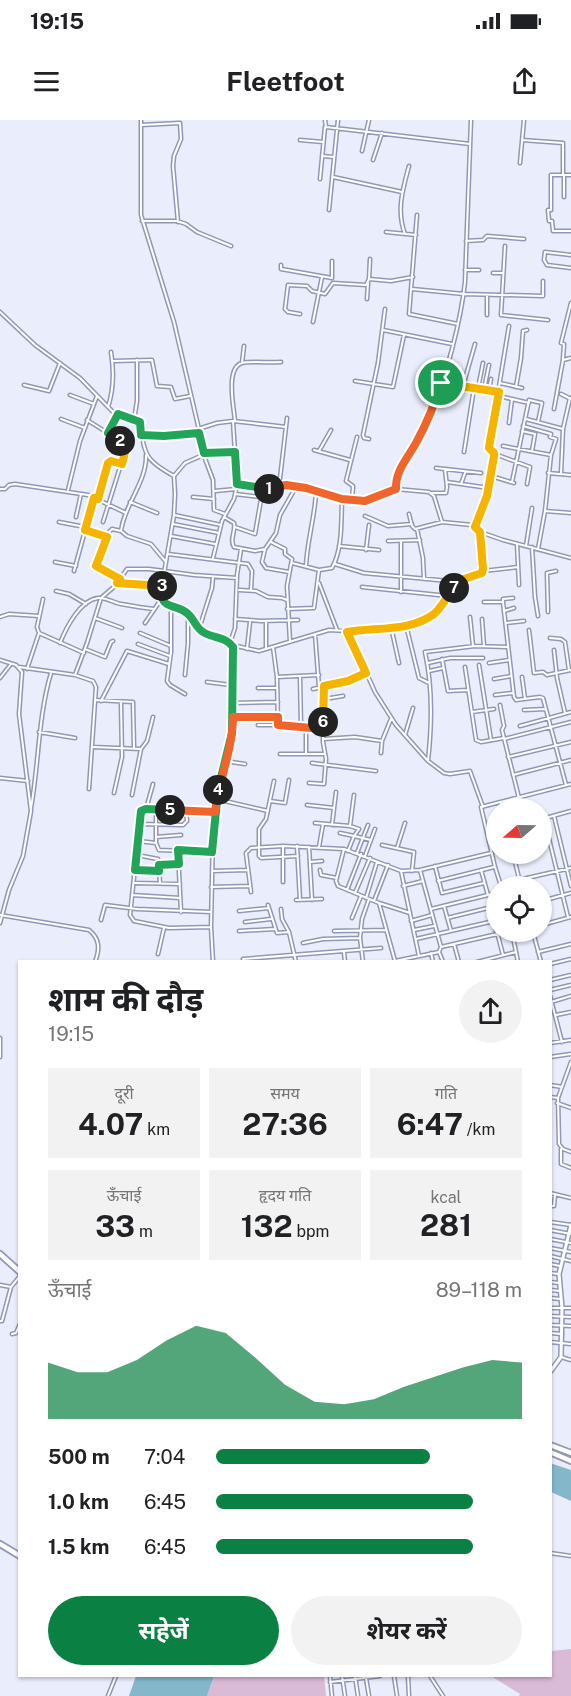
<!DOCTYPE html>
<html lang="hi">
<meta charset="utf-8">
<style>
:root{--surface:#fff;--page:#f2f2f2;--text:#202124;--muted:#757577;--accent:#0b8043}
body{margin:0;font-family:"Public Sans","Noto Sans Devanagari",sans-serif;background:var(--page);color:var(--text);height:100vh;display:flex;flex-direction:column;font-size:22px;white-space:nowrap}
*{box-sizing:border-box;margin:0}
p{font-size:20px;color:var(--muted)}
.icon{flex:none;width:33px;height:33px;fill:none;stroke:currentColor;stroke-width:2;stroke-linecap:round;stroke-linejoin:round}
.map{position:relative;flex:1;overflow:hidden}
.panel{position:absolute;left:18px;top:840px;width:534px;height:717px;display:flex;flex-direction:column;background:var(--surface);border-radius:0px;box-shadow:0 2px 4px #0004}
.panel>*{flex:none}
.needle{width:39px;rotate:250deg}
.fabs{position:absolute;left:486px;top:678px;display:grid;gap:12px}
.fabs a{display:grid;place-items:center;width:66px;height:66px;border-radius:50%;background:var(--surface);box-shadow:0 2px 4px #0004;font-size:30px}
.pin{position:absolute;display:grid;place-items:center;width:51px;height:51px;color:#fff;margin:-26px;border:3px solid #fff;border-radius:50%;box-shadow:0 2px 6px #0007}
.km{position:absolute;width:30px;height:30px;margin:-15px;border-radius:50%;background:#222;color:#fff;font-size:16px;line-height:30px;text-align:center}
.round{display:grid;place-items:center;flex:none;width:63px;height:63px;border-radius:32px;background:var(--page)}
.headline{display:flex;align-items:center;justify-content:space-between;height:102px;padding:0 30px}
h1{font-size:33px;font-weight:700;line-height:45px}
.stats{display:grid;grid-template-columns:repeat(3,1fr);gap:9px;height:102px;padding:6px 30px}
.stats div{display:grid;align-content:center;border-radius:0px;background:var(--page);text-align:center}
.stats b{font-size:30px;font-weight:700}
.stats small{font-size:16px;font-weight:400}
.stats p{font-size:16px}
.chart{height:168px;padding:12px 30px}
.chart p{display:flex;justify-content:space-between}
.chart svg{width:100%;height:108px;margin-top:6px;fill:var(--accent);opacity:.7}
.primary-button{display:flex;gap:12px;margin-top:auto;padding:12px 30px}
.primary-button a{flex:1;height:69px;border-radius:36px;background:var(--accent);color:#fff;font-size:24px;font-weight:700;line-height:69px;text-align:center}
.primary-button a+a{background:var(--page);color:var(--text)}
ul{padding:0 30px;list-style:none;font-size:20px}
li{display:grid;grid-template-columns:96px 72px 1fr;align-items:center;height:45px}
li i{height:15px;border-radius:8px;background:var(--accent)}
.status{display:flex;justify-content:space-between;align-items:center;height:42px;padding:0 30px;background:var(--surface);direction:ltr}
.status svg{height:16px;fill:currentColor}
header{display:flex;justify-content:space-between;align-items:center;height:78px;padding:0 30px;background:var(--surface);font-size:27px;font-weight:700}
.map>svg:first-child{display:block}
.green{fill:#d9bbd7}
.water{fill:#85b7cb}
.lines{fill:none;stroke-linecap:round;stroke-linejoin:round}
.minor-casing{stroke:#9198b7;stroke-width:5}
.tertiary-casing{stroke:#9198b7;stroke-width:6}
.trunk-casing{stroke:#9198b7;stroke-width:8}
.minor{stroke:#fff;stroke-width:2}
.tertiary{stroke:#fff;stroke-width:3}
.trunk{stroke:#fff;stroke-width:4.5}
.split-1-casing{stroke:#fff;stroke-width:12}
.split-2-casing{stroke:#fff;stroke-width:12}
.split-3-casing{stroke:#fff;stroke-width:12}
.split-4-casing{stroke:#fff;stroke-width:12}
.split-5-casing{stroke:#fff;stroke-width:12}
.split-6-casing{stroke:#fff;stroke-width:12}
.split-7-casing{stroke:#fff;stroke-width:12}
.split-8-casing{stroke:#fff;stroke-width:12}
.split-1{stroke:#f0652b;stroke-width:8}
.split-2{stroke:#22a559;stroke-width:8}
.split-3{stroke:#f5b400;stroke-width:8}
.split-4{stroke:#22a559;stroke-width:8}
.split-5{stroke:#22a559;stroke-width:8}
.split-6{stroke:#f0652b;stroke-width:8}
.split-7{stroke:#f5b400;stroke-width:8}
.split-8{stroke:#f5b400;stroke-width:8}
</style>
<div class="status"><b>19:15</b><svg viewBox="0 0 49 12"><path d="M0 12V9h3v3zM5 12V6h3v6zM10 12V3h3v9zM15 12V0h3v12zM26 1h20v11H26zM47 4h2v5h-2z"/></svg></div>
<header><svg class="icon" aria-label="menu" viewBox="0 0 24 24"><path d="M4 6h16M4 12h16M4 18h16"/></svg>Fleetfoot<svg class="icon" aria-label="share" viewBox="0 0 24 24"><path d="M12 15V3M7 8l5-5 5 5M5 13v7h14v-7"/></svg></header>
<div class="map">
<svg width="571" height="1576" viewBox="0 0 571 1576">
<rect width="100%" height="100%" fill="#eaedfb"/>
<!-- green -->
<path class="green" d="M571 1529V1576H519L520 1574 491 1556H550L551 1531Z
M214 1556H324L326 1576H207Z"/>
<!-- water -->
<path class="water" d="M550 1343 571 1350V1381L551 1372Z
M136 1556H214L207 1576H129Z"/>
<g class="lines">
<defs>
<path id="minor" d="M141 0V95L174 202 204 331 203 335 185 343 174 356 175 374 174 395 162 465V478L167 485 188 494 199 509 205 514 228 521 234 533 232 613 221 653 213 713 211 807 213 842
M325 0 326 7 470 24
M141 5 180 3 181 19 174 36 173 46 178 102
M300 20 323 22
M522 20 563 23V55
M362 31 369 0
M322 36 334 37
M373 40 382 13
M520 43 524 0
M571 55H551V90H548L549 101H552L553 111H571
M333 57 402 72
M320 59 325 7
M564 77V55
M329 90 338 0
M417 95 409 194 458 204
M142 101H177L186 104 197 112 231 126
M386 112 416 115
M405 114C396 91 403 68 409 46
M466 121 483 120 487 116 524 119
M505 126 501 195 548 200
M571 135 545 132 544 140 547 145 571 148
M332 141V157
M281 145V149L332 158
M465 150H479
M493 153H502
M369 159 391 161 413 157
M412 169 464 174 543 176V161
M367 179 368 163
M0 192 35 225 80 258 113 292 140 302C145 334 143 339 174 356
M300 194 288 192 285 189 288 165 307 166 312 171 325 174 333 163 366 165 369 159 370 139
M487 195V175
M313 202 322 157
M383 210 452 224
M563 239 564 224 561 223 571 183
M113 241 152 240 157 266 171 267 175 279 190 276
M242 243 244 226
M355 261 393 267 404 215
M441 263 498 271
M500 263 522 268
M24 265 49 271 60 243
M463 266 475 224
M516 267 521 238 523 211 527 210
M478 268 483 243
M484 269 489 245
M489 270 491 259
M561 274 569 278
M70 275 94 284
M499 276 529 283
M108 287C114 269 114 251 111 232
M554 289 563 240 571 238
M61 299 85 308
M526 299 563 309
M87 300 122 322 126 328 103 402
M134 300 137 281V240
M233 301 237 364 269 369 286 365 353 381 373 379 396 369 429 372 434 376 442 402 472 405 480 412 503 420 571 438
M235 301C234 288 225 248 242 243 249 241 271 243 281 242
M509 303 512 279
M523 306 551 314 550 317 556 319 551 335 545 391 538 429
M198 309 217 303 233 301 286 307
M522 311 535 314 532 331
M108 313 118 294
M141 315 164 316 199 313
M369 319 364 318 363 315 378 243 385 189
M503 326 551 335
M314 330 350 340
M319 331 331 310
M464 332 474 268
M204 333 234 332
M495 334 530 347 527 364
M146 335C147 362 124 385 121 411L127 416 151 424 166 442
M204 336 213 360 214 390 225 394
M436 348 481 353
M548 353 571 355
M561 353 563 309 570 278
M491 356 514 363
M447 362 489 368
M512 362 529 280 542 283 538 302
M461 364 465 353
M279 367 287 298
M0 369H5L9 365 15 364 88 375 126 393
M396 369C395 349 421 315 430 295 446 259 461 200 465 162L471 0
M68 370 80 321 97 276
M215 371 236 369
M432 373H446L447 367 445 349
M235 374 261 377
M193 377 214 379
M98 379 108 343 111 341 122 344
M352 381 353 366 346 361 357 317
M130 382 157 393
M545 391 571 393
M409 394 412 406 415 409 442 402
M174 395 221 405
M365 396 388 406 412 404
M76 397 81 374
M224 397 234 403C236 411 229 420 234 427L255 431 265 429
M59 402 85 407
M173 404 219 413
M235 407 255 414 263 368
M475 407 487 376 494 336V332L489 328 490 321 509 206
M417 409 423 438 424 459
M85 410 107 417
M171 416 215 424
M388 421 420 420
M271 422 285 429V434L292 439 287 466 290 522
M517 424 519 465
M339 426 379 430
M526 426 532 388
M532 427 535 477 538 496
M366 430 369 405
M168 434 248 444 252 451 251 470
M213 438 222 401 234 379 237 365
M55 442 76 446
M292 443 319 450
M335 444 364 453 459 462
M306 446C307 421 315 397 316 372
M74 451 94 378
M483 451 518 447
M289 452 266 448 262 442 265 429 276 413 280 395 296 367
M120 459 96 445 109 412 112 409 121 411
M117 463 162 465
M319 463 337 510
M362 467 448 476
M239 470 256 471 268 477 282 478 287 480
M56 471 69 474 86 484
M401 472V421
M513 478 503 479V482L514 577 516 580 540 577 543 578 566 665
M43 479 37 507 39 513 84 533
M484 482H503
M171 488V532L167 561 170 565 185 574
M287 489 314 488 319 450 332 448C343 428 341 401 342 379
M504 491 514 488
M548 492 547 453 556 451
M0 497 9 494 39 496
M470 497 473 526
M95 498 122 508
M235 499 261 501 298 500
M482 499 484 526
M266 502V529
M145 503 162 478
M506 503 524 501
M406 505 419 558 429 563
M391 507 399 543
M199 509 212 468 213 457
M529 510 534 553 543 552 547 555 571 550
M348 512 375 572 396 605 428 641 444 653 450 654 470 651 483 687
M140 513 171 526
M315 514 319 567
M550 518 561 519 565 522 569 550
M60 523C66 508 80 480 98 478 106 477 114 483 121 484 132 486 143 488 154 489
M230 523 235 508 237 455 241 429
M138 524 170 536
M232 525 259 531 329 510 347 511 414 503 435 492 459 462 482 453 484 446 480 412
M273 527 277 557 278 605
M85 529 105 537 111 522 113 521
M247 529 250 502
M554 530 557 558 565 593
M442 539 448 571 468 570
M0 540 16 545 22 552 19 594 31 691 23 736 9 770 0 803
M428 543 450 538H483
M489 543 509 540
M479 545 491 620
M19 547 75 555 87 523 101 478 115 466 127 449H149L194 455 237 458
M465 547 476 620 481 622 504 618
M27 549 39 513
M429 551 443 548
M75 555 93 561 96 567 89 669
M185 555 188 523V494
M300 556 301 607
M277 557 319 555
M522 557 525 579
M0 558 11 544
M494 559 511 556
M207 562 231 565
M258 568H277
M313 569 349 561 366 553
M495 575 513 573
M324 579 343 576
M96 580 133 582 134 628
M101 581 127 531 169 544
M233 583 278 582
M500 585 504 606 502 610 519 678
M524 590 546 589
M472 592 494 589
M233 597H278
M258 605H285L323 609
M520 606 571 592
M306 607V634
M39 612 75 618
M405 615 413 588
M323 619 355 617 382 621
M504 619 571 602
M93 627 141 629 132 675
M141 629 147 621 153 597
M381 633 382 621 391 599
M280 634H325
M508 637 571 622
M225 641 245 644
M428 641C432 605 433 568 425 532L475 526 507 527
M312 643 376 651
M513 655 571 640
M0 658 28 661
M274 661 266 699 259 709V736L261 738 298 736
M309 663 324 664 326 639 323 622 324 566
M114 673 122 637 121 582
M354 675 350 706 359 709 354 716 371 720
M216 679 268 691
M270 681 285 683 289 660
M501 682 502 688
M307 685 334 688
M31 688C39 643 38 597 51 553
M146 689 153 664
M156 690V723L159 730 212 732
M554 696 571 766
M544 698 568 797
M542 699 571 691
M315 703 350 706
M139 704 183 705 187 701 186 690
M332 705 336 672
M340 713 354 716 348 731
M156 717 181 715
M138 721 156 723
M382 725 414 732 412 751
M542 725 549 723
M283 726V762
M297 726 300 780
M309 727 312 780
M319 727 323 704
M397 728 405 703
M344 729 336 761 338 766 379 783 410 793
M178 732 181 792
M357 733 368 705
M513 734 521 766
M137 735 158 739 160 763
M365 736 375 709
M310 742 322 741
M161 745H179
M435 746 442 773 484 763
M135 749 159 751
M320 750 321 755 337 758
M420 750 441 827
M481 750 488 775
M212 751 248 750
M401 751 419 836
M438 761 494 747
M135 763 180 764
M501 764 571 748
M403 766 423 761
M501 766 495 747 481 687 571 664
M211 767 250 766
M347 770 361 734
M251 772 246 733 251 728 283 726 344 729 401 751 420 750 491 733
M355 773 370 738
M132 775 180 778
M366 778 377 742
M296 780 322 779
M374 781 388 745
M542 781 571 773
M379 783 395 841
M268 785 277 813 289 812
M444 786 451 811
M490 788 496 811
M281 789 282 799 289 812 296 842
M431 789 496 773
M239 791 269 788
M0 795 89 810C100 819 100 829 95 842
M352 798 361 776
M447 798 496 786
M101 800 105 785 137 789 211 792
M411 801 432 795
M245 802 271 799
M542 805 571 797
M211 807 169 808 134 801 130 795 141 691 146 689 215 692
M414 810 434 806
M239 811 275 809
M334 811 386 810
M497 812 503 835
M512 812 518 842
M533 812 541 842
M360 818 363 842
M416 819 494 801
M303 823 323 819 360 818 362 799 369 779
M454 824 459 842
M344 832 345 842
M439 832 443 842
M538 832 571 824
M431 833 433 842
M158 834 164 808
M243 839 381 828
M395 841 439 832 441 827 506 812
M477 842 516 832
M550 844 571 839
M550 860 571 855
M550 870 571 865
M550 876 562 922
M551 882 571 876
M556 895 571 892
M0 918V937
M550 923 571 920
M550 937 571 934
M550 965 562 967
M550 977 558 978 571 942
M558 978 559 1024 563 1029 571 1032
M557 983 571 988
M561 1029V1044L571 1048
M550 1073 571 1078
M550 1086H554L555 1075
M550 1102 571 1105
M550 1110 571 1114
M550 1119 571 1123
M550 1128 571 1132
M550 1136 571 1141
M550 1144 560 1146
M550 1153 559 1154
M550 1162 559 1163
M0 1165 11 1167
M550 1170 560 1171
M550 1178 561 1179
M550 1188H571
M550 1196 571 1197
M0 1201H2L11 1167 20 1156
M550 1205 571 1206
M550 1213 562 1214
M12 1214 16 1213 20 1204
M550 1222 571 1224
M561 1237 571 1240
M550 1433 571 1436
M330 1556 332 1576
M342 1556 345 1576
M355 1556 358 1576
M394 1556 397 1576
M408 1556 409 1576
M430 1556 443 1576
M366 1558 369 1576
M330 1562 380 1556
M108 1576 116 1556"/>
<path id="tertiary" d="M550 1252 561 1237 562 1188 559 1154 571 1105"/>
<path id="trunk" d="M0 1134 20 1152
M550 1325 571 1333
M550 1332 571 1341
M0 1424 20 1436"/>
</defs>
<!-- minor casing -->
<use href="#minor" class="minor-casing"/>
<!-- tertiary casing -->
<use href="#tertiary" class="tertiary-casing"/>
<!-- trunk casing -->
<use href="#trunk" class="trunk-casing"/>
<!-- minor -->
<use href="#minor" class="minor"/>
<!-- tertiary -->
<use href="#tertiary" class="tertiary"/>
<!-- trunk -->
<use href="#trunk" class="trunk"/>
</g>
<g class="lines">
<defs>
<path id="split-1" d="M269 369 286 365 306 368 342 379 365 381 396 369C395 350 409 337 417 321 427 303 435 283 441 263"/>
<path id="split-2" d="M120 321 108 313 118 294 140 302 141 315 164 316 199 313 204 333 235 332 237 364 269 369"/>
<path id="split-3" d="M120 321 126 328 122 344 111 341 108 343 98 379 94 378 85 410 107 417 96 446 120 459 117 463 162 466"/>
<path id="split-4" d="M162 466C159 492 175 482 188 494 194 499 196 508 203 512 214 519 225 516 233 527L232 613 218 670"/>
<path id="split-5" d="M170 690 146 689 141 691 135 750 159 751V745L179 744 178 730 212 732 218 670"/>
<path id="split-6" d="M170 690 215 692C219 660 233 628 233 597H278V605L323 609V602"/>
<path id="split-7" d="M323 602 324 566 348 561 366 553 347 512C375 507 410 512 434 494 442 487 447 476 454 468"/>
<path id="split-8" d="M441 263 499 272 490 321 489 328 494 333V336L487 376 475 407 480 412 483 449 482 453 464 459 454 468"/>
</defs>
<!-- split-1 casing -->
<use href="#split-1" class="split-1-casing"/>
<!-- split-2 casing -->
<use href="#split-2" class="split-2-casing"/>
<!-- split-3 casing -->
<use href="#split-3" class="split-3-casing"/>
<!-- split-4 casing -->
<use href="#split-4" class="split-4-casing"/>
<!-- split-5 casing -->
<use href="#split-5" class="split-5-casing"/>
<!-- split-6 casing -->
<use href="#split-6" class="split-6-casing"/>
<!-- split-7 casing -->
<use href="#split-7" class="split-7-casing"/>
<!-- split-8 casing -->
<use href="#split-8" class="split-8-casing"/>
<!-- split-1 -->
<use href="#split-1" class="split-1"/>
<!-- split-2 -->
<use href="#split-2" class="split-2"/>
<!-- split-3 -->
<use href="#split-3" class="split-3"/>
<!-- split-4 -->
<use href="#split-4" class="split-4"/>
<!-- split-5 -->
<use href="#split-5" class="split-5"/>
<!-- split-6 -->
<use href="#split-6" class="split-6"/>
<!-- split-7 -->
<use href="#split-7" class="split-7"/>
<!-- split-8 -->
<use href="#split-8" class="split-8"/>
</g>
</svg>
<div class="fabs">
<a><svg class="needle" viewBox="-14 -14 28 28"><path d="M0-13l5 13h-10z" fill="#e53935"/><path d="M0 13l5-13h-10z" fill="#757577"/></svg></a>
<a><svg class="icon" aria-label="locate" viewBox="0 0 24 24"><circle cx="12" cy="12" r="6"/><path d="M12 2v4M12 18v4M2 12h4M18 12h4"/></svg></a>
</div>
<div class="pin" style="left:441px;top:263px;background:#1e9e55"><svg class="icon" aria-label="arrive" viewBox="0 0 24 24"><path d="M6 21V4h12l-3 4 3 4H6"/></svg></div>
<b class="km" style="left:269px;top:369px">1</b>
<b class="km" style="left:120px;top:321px">2</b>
<b class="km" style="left:162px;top:466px">3</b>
<b class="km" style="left:218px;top:670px">4</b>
<b class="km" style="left:170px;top:690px">5</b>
<b class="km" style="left:323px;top:602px">6</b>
<b class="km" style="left:454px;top:468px">7</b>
<section class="panel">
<div class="headline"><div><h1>शाम की दौड़</h1><p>19:15</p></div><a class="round"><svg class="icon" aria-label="share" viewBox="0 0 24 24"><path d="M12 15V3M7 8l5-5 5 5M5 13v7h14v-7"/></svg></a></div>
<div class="stats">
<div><p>दूरी</p><b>4.07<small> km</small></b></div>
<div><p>समय</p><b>27:36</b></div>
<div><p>गति</p><b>6:47<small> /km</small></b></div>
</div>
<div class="stats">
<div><p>ऊँचाई</p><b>33<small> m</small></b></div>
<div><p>हृदय गति</p><b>132<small> bpm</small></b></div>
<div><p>kcal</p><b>281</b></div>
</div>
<div class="chart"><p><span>ऊँचाई</span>89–118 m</p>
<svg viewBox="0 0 160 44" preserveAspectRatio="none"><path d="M0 44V21L10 25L20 25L30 20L40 12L50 6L60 9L70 19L80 30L90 37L100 38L110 36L120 31L130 27L140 23L150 20L160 21V44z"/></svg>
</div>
<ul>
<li><b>500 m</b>7:04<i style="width:70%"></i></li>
<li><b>1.0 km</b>6:45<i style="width:84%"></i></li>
<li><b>1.5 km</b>6:45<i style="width:84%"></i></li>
</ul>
<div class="primary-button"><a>सहेजें</a><a>शेयर करें</a></div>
</section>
</div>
